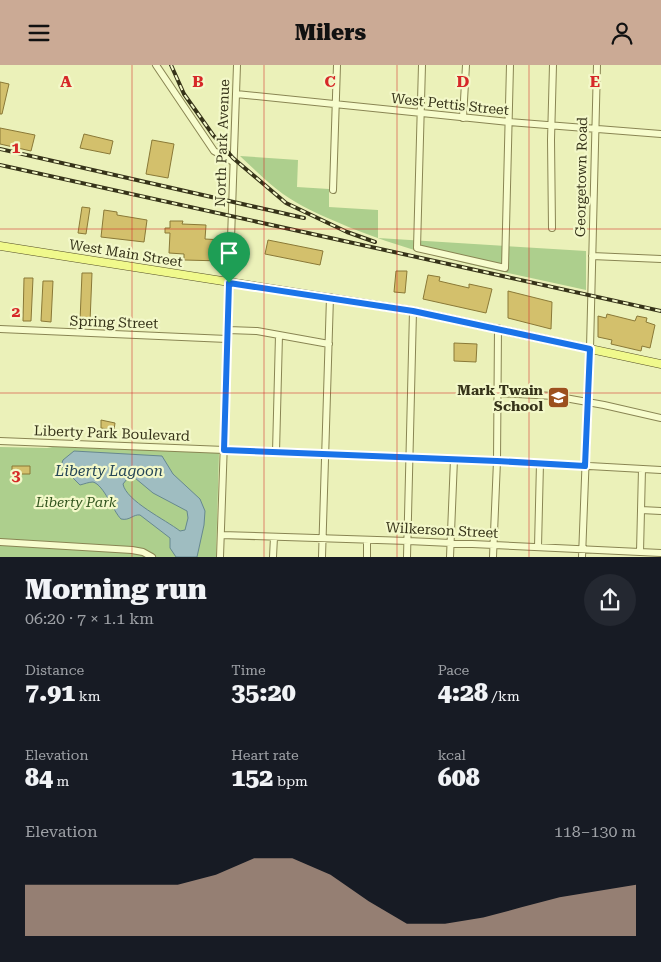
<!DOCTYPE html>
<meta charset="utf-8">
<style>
:root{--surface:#171b24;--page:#242831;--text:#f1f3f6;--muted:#9ea1a6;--accent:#cbaa95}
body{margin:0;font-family:"Roboto Serif",serif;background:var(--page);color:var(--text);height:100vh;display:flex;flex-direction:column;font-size:19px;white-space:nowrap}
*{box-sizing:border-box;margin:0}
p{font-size:16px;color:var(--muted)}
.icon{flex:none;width:28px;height:28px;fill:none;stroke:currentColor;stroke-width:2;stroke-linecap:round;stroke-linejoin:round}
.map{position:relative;height:492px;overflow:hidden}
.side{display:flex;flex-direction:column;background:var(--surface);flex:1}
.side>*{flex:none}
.pin{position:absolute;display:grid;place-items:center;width:42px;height:42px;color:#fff;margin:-51px -21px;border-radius:50% 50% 50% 0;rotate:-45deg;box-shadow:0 0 5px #0007}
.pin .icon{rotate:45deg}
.round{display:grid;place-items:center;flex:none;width:52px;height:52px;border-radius:26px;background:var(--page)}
.overview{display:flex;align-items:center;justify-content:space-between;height:85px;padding:0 25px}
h1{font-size:28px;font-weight:800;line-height:38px}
.metrics{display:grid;grid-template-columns:repeat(3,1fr);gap:8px;height:85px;padding:5px 25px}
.metrics div{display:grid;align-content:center}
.metrics b{font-size:25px;font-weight:800}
.metrics small{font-size:14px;font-weight:400}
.metrics p{font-size:14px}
.chart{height:140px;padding:10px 25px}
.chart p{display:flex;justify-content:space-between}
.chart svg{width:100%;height:90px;margin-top:5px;fill:var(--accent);opacity:.7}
header{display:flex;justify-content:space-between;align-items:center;height:65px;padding:0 25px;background:var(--accent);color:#111;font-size:22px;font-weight:800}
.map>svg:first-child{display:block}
.green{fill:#adcf8d}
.water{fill:#9fbdc1;stroke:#66888f;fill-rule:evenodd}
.building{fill:#d3c06c;stroke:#8a7937}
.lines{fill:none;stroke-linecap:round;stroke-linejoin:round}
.minor-casing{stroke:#898553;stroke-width:8}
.major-casing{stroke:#554f28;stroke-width:9}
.minor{stroke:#f7fccd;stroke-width:6}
.major{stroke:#f0f98c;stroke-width:8}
.rail-casing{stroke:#363319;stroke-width:4}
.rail{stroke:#f3f8c9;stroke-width:2;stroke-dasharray:5.5;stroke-linecap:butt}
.route-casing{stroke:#fff;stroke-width:10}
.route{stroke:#1a73e8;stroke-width:6}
.grid{fill:none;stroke:#d62828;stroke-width:1;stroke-opacity:0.55}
.labels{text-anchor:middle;stroke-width:4.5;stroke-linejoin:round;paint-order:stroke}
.street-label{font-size:14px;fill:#363319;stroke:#f3f8c9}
.poi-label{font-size:14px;font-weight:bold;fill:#363319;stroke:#f3f8c9;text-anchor:end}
.park-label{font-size:14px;font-style:italic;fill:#31541e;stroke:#f3f8c9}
.water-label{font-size:15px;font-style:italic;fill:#274757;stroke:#f3f8c9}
.grid-label{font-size:16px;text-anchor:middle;font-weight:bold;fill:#d62828;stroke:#f3f8c9;stroke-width:4.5;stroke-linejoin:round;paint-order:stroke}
</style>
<header><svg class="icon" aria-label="menu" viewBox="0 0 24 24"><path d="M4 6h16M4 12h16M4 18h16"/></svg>Milers<svg class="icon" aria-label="person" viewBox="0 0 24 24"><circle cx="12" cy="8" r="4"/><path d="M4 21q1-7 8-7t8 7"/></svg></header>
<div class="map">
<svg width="661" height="492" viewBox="0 0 661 492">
<rect width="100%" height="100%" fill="#ebf1b9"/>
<!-- green -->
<path class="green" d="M240 91 298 95 297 122 329 124V142L378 145V173L586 186V225C503 206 416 192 337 157 318 149 300 141 283 129 268 118 254 104 240 91Z
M64 380 215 387 219 388 216 492H0V382L47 383Z"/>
<!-- water -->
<path class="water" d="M74 386 162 391 173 409 200 434 205 446 204 460 197 492H176L170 483V473L140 450C133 449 130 456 121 454 113 446 104 420 93 417 89 417 84 419 80 420L61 401 63 395ZM135 413 153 428 187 446 188 453 185 465 180 466C166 455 126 436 123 419L127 414Z"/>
<!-- building -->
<path class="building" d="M0 17 9 19 2 49H0Z
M0 63 35 70 31 86 0 79Z
M84 69 113 76 110 89 80 83Z
M152 75 174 79 168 113 146 109Z
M82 142 90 143 86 169 78 168Z
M104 145 117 147V150L147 155 144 177 101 172Z
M170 156H183L182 159 206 160 205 174 223 175 222 196 184 195V189L169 188 170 168H165V163H170Z
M268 175 323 186 320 200 265 189Z
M396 206H407L405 228 394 227Z
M82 208H92L90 257 80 256Z
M428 210 440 212 439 216 469 223V219L492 224 486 248 423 234Z
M24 213H33L31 256H23Z
M43 216H53L51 257 41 256Z
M508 226 552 237 551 264 508 253Z
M607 249 635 256 637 251 647 253 646 257 655 260 650 283 642 281 641 286 611 279 612 275 598 272V251L606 253Z
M454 278 477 279 476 297 454 296Z
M101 355 115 358 114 365 101 363Z
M12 401H30V409H12Z"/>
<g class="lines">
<defs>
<path id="minor" d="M156 0 214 86 233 97
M422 0 417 183 505 203 510 0
M236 29 509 57 661 69
M463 53 466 0
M333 125 337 0
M552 163 551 75 553 0
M592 191 661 194
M0 264 227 274
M228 265 257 266 329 279
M498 328 554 331 604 340 661 353
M0 376 497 396 661 405
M276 387 279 270
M641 445 661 446
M221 470 408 476 661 488
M0 477 132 485 143 487 152 492
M538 482 540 398
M640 487 642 404
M220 492 237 0
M273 492 274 472
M322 492 330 232
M367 492V475
M407 492 413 246
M450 492 454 394
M493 492 497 396 498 263
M582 492 590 283 597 0"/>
<path id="major" d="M0 181 413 246 661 299"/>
</defs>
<!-- minor casing -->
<use href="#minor" class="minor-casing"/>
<!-- major casing -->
<use href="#major" class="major-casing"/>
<!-- minor -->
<use href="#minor" class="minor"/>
<!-- major -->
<use href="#major" class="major"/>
<defs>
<path id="rail" d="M171 0 184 29 213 70 233 93 286 138 347 167 375 177
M0 84 304 153
M0 100 661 246"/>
</defs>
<!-- rail casing -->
<use href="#rail" class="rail-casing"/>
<!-- rail -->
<use href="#rail" class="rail"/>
</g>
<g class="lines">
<defs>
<path id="route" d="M229 218 413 246 590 284 585 401 497 396 224 385Z"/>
</defs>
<!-- route casing -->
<use href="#route" class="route-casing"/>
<!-- route -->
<use href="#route" class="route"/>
</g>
<!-- grid -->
<path class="grid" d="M132 0V492M264 0V492M397 0V492M529 0V492M0 164H661M0 328H661"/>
<!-- icons -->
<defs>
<symbol id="school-square" viewBox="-11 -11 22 22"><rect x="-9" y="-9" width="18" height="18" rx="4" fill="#9c501e" stroke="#f3f8c9"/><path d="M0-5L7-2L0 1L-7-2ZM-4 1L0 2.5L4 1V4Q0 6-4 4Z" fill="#fff"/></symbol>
</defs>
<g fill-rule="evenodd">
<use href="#school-square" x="546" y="320" width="25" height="25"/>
</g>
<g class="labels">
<!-- street labels -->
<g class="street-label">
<text transform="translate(450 39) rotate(6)" y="5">West Pettis Street</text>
<text transform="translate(222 78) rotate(-88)" y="5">North Park Avenue</text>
<text transform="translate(581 112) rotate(-89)" y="5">Georgetown Road</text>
<text transform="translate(126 188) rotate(9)" y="5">West Main Street</text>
<text transform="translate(114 257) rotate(2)" y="5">Spring Street</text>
<text transform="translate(112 368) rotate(2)" y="5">Liberty Park Boulevard</text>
<text transform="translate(442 465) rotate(3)" y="5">Wilkerson Street</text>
</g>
<!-- poi labels -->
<g class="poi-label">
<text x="543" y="330">Mark Twain<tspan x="543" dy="16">School</tspan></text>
</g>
<!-- park labels -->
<g class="park-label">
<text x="76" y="442">Liberty Park</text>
</g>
<!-- water labels -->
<g class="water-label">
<text x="109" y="411">Liberty Lagoon</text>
</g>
</g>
<g class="grid-label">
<text x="66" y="22">A</text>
<text x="198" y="22">B</text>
<text x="330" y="22">C</text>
<text x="463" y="22">D</text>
<text x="595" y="22">E</text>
<text x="16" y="88">1</text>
<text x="16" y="252">2</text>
<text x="16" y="416">3</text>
</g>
</svg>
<div class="pin" style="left:229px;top:218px;background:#1e9e55"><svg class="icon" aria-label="arrive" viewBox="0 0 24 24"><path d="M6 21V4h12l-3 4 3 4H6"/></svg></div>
</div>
<section class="side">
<div class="overview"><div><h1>Morning run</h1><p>06:20 · 7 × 1.1 km</p></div><a class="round"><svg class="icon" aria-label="share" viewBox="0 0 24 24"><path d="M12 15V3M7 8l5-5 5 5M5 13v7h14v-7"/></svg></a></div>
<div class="metrics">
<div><p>Distance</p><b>7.91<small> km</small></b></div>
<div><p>Time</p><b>35:20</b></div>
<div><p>Pace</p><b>4:28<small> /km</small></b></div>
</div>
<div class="metrics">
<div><p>Elevation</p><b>84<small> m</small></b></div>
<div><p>Heart rate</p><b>152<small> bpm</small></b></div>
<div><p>kcal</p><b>608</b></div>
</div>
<div class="chart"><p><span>Elevation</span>118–130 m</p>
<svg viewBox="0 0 160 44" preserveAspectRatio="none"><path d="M0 44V19L10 19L20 19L30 19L40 19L50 14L60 6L70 6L80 14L90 27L100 38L110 38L120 35L130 30L140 25L150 22L160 19V44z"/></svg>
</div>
</section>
